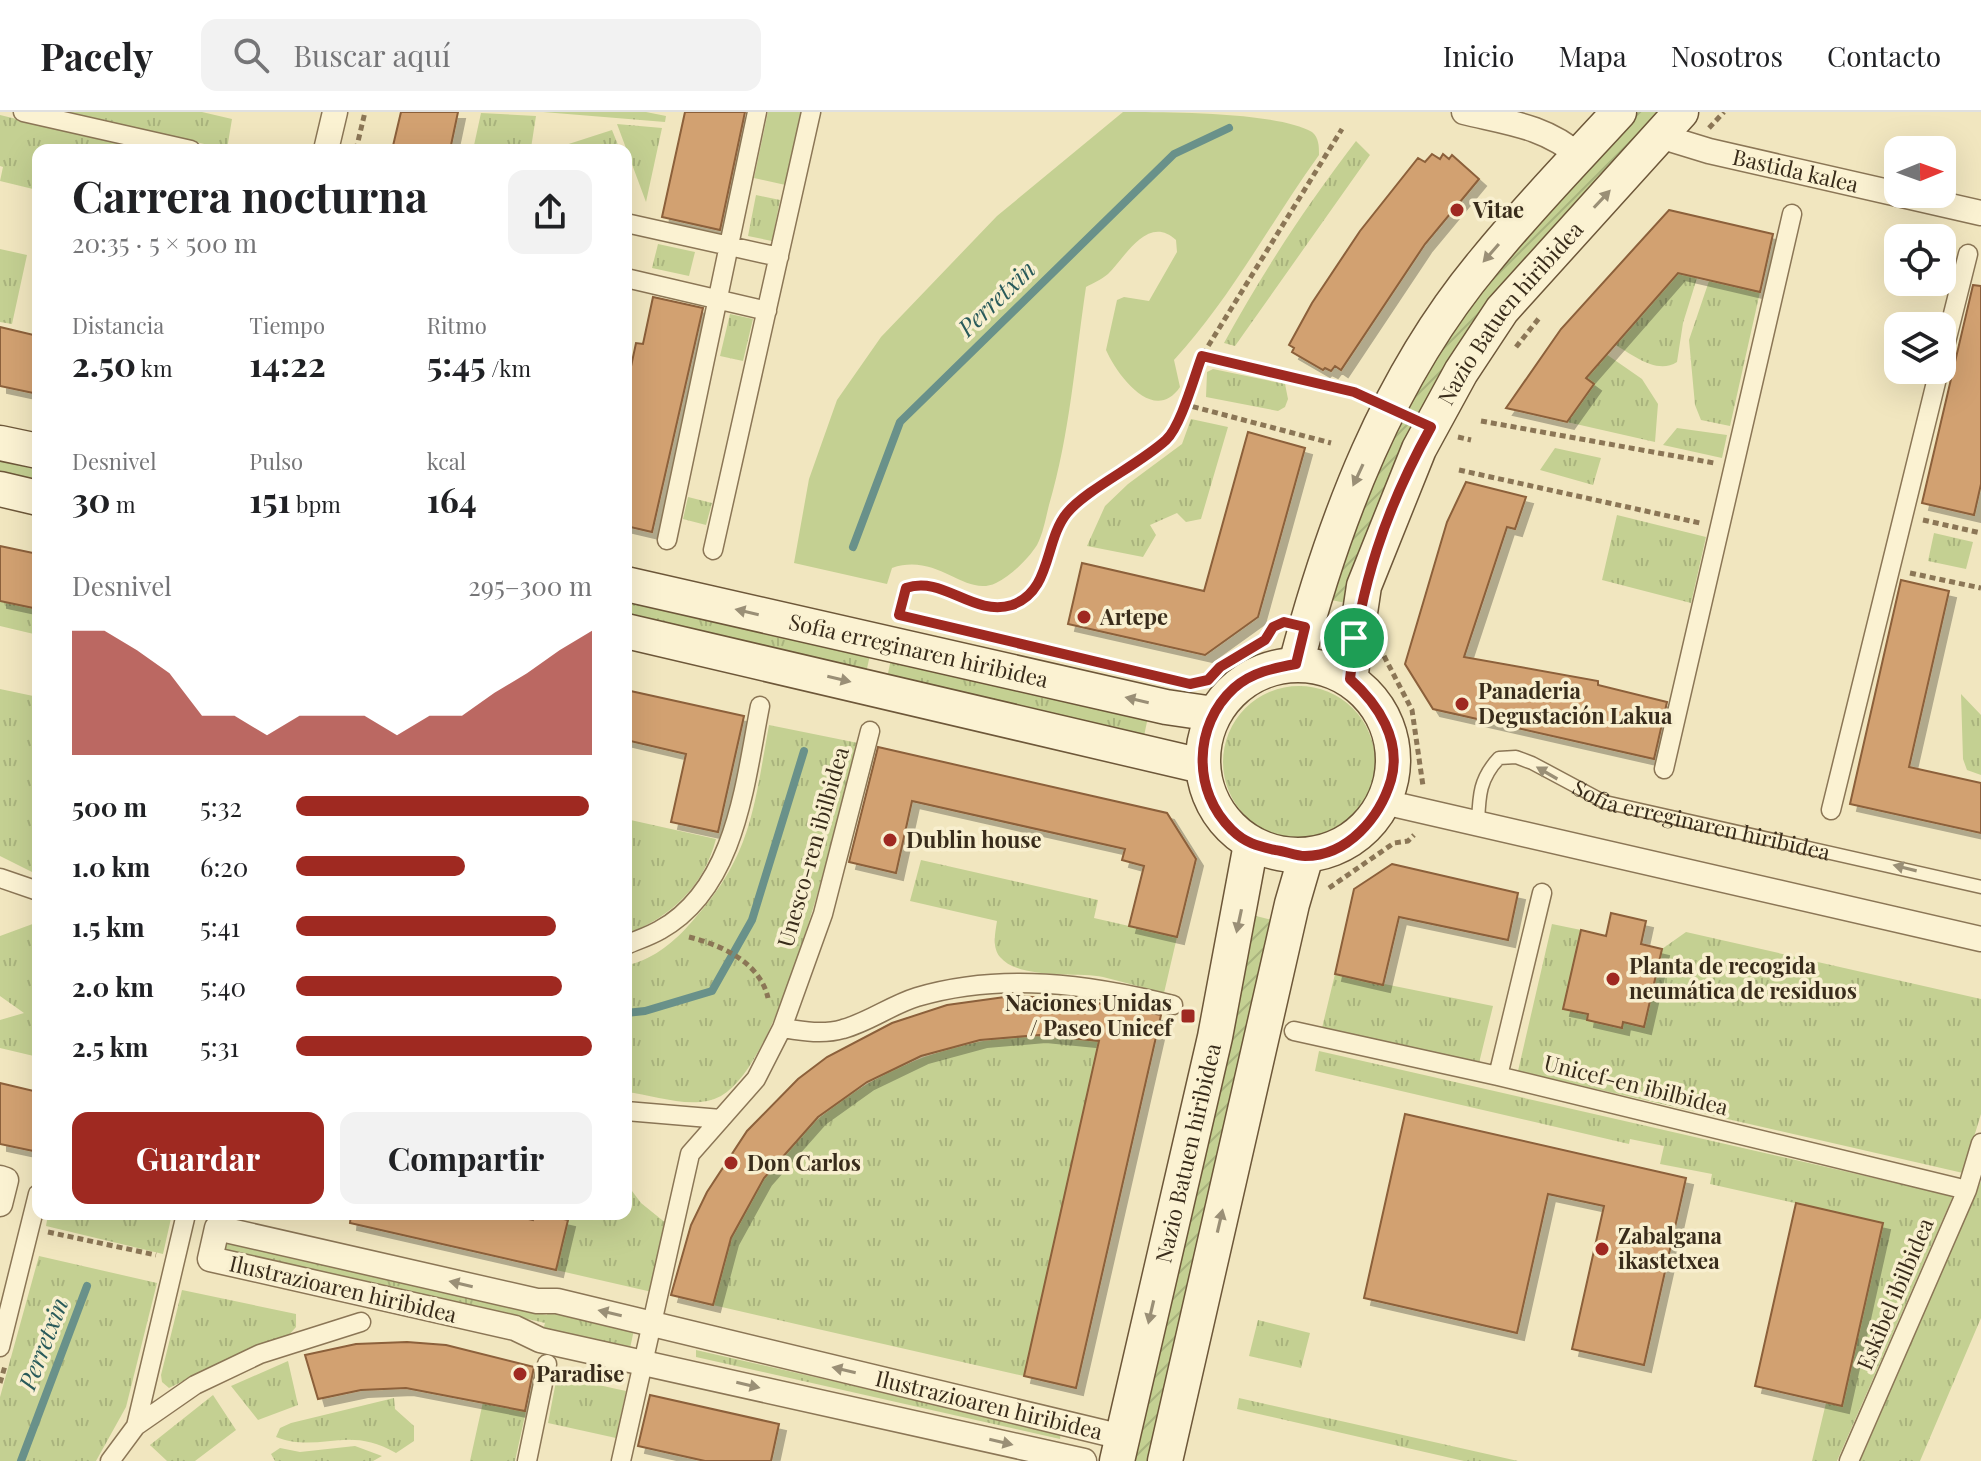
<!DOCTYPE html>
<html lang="es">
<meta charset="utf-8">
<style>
:root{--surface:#fff;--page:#f2f2f2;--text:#202124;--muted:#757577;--line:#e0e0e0;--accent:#9f2921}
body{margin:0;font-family:"Playfair Display",serif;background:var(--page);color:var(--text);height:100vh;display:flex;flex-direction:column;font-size:30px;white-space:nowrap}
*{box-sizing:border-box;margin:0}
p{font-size:26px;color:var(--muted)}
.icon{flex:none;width:44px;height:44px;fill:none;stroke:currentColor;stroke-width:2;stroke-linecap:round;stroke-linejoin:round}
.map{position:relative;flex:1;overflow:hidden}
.drawer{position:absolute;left:32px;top:32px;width:600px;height:1076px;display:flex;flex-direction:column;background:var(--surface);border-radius:16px;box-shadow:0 8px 32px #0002}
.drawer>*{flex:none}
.needle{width:52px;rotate:89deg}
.buttons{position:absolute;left:1884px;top:24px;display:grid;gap:16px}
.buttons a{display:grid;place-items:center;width:72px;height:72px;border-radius:16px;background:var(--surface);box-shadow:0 8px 32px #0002;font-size:40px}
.pin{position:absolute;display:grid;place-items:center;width:68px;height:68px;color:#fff;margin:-34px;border:4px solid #fff;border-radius:50%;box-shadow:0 2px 8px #0007}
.round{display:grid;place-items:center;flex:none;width:84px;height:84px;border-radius:16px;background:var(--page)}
.overview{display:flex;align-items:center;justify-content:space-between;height:136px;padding:0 40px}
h1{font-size:44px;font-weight:700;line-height:60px}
.figures{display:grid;grid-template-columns:repeat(3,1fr);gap:12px;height:136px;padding:8px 40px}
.figures div{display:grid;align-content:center}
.figures b{font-size:34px;font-weight:700}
.figures small{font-size:22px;font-weight:400}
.figures p{font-size:22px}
.chart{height:224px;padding:16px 40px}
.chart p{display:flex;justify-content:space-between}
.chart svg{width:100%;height:144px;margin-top:8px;fill:var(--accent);opacity:.7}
.primary-button{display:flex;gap:16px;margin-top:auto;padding:16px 40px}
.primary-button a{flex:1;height:92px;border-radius:16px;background:var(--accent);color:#fff;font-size:32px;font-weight:700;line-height:92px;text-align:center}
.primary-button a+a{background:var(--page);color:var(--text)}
ul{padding:0 40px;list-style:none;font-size:26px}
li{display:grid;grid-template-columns:128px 96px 1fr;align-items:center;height:60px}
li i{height:20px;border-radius:10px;background:var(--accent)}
header{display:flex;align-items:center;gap:48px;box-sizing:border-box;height:112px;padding:0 40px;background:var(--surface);border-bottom:2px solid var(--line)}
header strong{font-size:38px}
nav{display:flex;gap:44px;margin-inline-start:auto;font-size:28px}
.search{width:560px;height:72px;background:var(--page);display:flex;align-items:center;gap:20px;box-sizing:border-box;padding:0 28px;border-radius:16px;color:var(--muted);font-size:30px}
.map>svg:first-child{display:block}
.grass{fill:url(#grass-tufts)}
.park{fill:#c4d092}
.garden{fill:url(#garden-furrows)}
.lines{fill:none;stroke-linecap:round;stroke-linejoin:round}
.stream{stroke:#69918a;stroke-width:8}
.building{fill:#d2a171;stroke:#8c603a;stroke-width:2;filter:url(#shadow)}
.service-casing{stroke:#8b7656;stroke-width:15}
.pedestrian-casing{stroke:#8b7656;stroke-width:21}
.minor-casing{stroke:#8b7656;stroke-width:27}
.secondary-casing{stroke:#6d5739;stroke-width:37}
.path{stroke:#8b7656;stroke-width:5;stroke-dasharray:6 4;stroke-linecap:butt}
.service{stroke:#fbf2d2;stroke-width:12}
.pedestrian{stroke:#fbf2d2;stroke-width:18}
.minor{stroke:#fbf2d2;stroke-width:24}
.secondary{stroke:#fbf2d2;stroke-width:34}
.oneway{fill:#9a8f76}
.route-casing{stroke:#fff;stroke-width:16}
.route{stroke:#9f2921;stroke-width:10}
.poi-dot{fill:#9f2921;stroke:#f8efcf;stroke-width:3}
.labels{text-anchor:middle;stroke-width:7;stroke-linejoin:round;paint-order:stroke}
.street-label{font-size:22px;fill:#392c1b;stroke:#f8efcf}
.poi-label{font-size:22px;font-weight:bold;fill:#392c1b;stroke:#f8efcf;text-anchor:start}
.water-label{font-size:24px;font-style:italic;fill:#295a5a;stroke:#f8efcf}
</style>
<header>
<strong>Pacely</strong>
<div class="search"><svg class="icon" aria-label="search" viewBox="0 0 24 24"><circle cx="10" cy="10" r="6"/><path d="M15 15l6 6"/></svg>Buscar aquí</div>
<nav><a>Inicio</a><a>Mapa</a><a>Nosotros</a><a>Contacto</a></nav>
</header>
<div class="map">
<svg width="1981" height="1349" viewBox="0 0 1981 1349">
<defs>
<pattern id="grass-tufts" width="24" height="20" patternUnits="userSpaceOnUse" patternTransform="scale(2)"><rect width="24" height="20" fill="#c4d092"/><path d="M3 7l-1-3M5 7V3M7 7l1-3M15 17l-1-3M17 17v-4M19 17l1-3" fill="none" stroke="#a9b37d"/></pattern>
<pattern id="garden-furrows" width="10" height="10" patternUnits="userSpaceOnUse" patternTransform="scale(2)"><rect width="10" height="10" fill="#c4d092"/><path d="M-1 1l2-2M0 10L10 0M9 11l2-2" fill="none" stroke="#a9b37d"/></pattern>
<filter id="shadow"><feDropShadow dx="7" dy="7" stdDeviation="0" flood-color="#0004"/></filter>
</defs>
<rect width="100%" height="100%" fill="#f1e6bf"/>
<!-- grass -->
<path class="grass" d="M59 0H202L232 7 227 37Z
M543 0H646L666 4 665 10Z
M481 1 536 4 531 36 473 38Z
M0 3 146 38H38V76L33 77 0 69 3 55 0 54Z
M617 12 662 16 646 90Z
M612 18 620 38H550Z
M1356 29 1370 43 1235 234 1224 231C1263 160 1306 94 1356 29Z
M756 83 780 88 772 129 748 124Z
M658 132 695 140 689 164 652 156Z
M0 137 27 143 12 212 0 210Z
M1678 161 1697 166 1683 211 1677 250C1657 263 1633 243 1614 232Z
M1709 169 1760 180 1730 314 1701 308 1695 293 1689 228Z
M730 202 753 207 743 249 720 244Z
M1606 242 1642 267 1658 292 1655 330 1567 310 1594 272 1586 266Z
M1213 257 1285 272 1288 287 1285 295 1278 299 1206 285 1207 260Z
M1191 307 1228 315 1201 407 1186 410 1177 401 1150 413 1156 423 1143 445 1087 434 1105 394 1128 372 1182 332Z
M1677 316 1727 323 1722 346 1663 333Z
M1555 336 1601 346 1593 373 1540 358Z
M0 344 38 353V372L0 364Z
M688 385 712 391 706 413 683 407Z
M1617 403 1706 425 1691 491 1602 468Z
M1934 421 1973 430 1966 457 1928 449Z
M626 486 870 543 866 561 626 506Z
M0 489 38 497V523L0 514Z
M891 547 1148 605 1144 624 887 566Z
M1223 650a76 76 0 1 1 152 0a76 76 0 1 1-152 0Z
M0 577 38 585V763L0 744Z
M1961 582 1981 603V663L1967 658 1963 647Z
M769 613 858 631C837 705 784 949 721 984 693 999 656 983 626 980V853C649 850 673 831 688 814 751 746 753 701 769 613Z
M626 707 716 727C703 776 671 804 626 823Z
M921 748 1098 788 1094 806 1177 825 1164 881C1144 876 1124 870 1103 865 1077 860 1019 868 1000 845 992 835 995 822 997 809L910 789Z
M38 810V945L0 936V908L24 901 0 884V824Z
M1552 812 1581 818 1564 897 1588 902 1587 908 1621 916 1623 910 1644 915 1662 837 1686 820 1981 887V1002L1963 1061 1518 959Z
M1335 862 1493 894 1479 951 1322 916Z
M1039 923 1099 929 1024 1264 713 1193C739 1033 882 928 1039 923Z
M1319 939 1953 1084 1837 1349H1812L1826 1291 1842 1294 1883 1111 1710 1072 1712 1062 1660 1052 1664 1034 1630 1027 1629 1032 1315 959Z
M1981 1069V1206L1920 1349H1860Z
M626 1071 641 1091 667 1112 652 1180 556 1158 569 1102H626Z
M48 1102H172L163 1142 46 1114Z
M227 1131 547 1203 550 1194 635 1213 629 1241 542 1221 545 1211 225 1138Z
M39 1144 157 1171 126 1295 96 1349H0V1285Z
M182 1178 296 1202V1215L289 1223 247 1238 169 1276 162 1270 161 1263Z
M1258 1208 1310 1221 1301 1256 1249 1244Z
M696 1238 1061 1321 1060 1327 696 1245Z
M288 1249 298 1293 258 1308 231 1274Z
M557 1264 626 1279 616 1326 548 1311Z
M213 1283 236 1318 195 1349H167L150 1333Z
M394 1286 395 1297 414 1314V1329L396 1341C347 1312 320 1342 276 1325L280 1316 291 1311Z
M1239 1286 1518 1349H1464L1237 1297Z
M483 1290 526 1299 515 1349H470Z
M355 1334 382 1344 373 1349H275L271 1342 280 1336 300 1340Z"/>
<!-- park -->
<path class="park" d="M768 0H806L790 74 754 66Z
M1123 0C1168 0 1277 0 1312 20 1319 26 1319 34 1319 43 1270 111 1231 186 1174 248L1180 275C1154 313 1117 263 1106 238L1117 188 1124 185 1149 189 1177 140 1176 128C1148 102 1126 144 1108 162 1101 168 1093 171 1086 175 1075 248 1070 322 1049 393 1046 405 1043 422 1037 433 1028 447 1011 464 996 471 965 486 938 440 892 456L887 472 794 451 809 367 837 288 881 225 997 104Z"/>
<!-- garden -->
<path class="garden" d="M1638 0H1666L1502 180 1346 491 1326 487 1401 301 1488 167Z
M1256 804 1272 808 1151 1349H1132Z"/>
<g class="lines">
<!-- stream -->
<path class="stream" d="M853 435 900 310 1174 42 1229 16
M626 901 645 899 712 879 752 808 804 639
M21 1349 87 1174"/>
</g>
<!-- building -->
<path class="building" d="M401 0H458L450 38H392Z
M685 0H745L720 118 662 105Z
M1432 42 1440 47 1443 42 1449 47 1452 43 1479 67 1425 132 1341 258 1335 254 1331 259 1325 256 1323 258 1292 240 1294 236 1289 233 1312 191 1360 119 1418 46 1425 50Z
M1669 98 1773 122 1760 180 1678 161 1586 266 1594 272 1567 310 1506 296 1561 217Z
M1973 173 1981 174V372L1974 403 1922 391Z
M653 185 703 196 652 420 626 414V278L636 231 643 232Z
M0 215 38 224V282L0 274Z
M1248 320 1305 336 1258 505 1205 543 1068 512 1082 451 1204 479Z
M1466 370 1526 385 1515 417 1507 415 1464 545 1598 569V573L1667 590 1654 647 1433 597 1405 552 1447 410Z
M0 434 38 442V497L0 489Z
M1901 468 1949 479 1909 655 1981 671V721L1850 692Z
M626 578 744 604 718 720 671 710 686 642 626 628Z
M878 635 1167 701 1196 747 1177 825 1129 814 1144 754 1122 748 1125 737 912 689 896 761 849 750Z
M1392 752 1518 781 1508 828 1399 805 1383 873 1335 862 1354 777Z
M1611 801 1646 809 1641 832 1662 837 1644 915 1623 910 1622 916 1587 908 1588 902 1563 897 1581 818 1606 824Z
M1012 884 1076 887 1161 903 1076 1276 1024 1264 1099 929 1039 923 980 928 921 944 867 970 818 1005 764 1066 731 1126 713 1193 671 1183 691 1113 707 1080 747 1019 798 967 827 945 892 911 947 893Z
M0 971 38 980V1040L0 1032Z
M1405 1002 1686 1066 1644 1253 1572 1237 1604 1094 1548 1082 1517 1221 1364 1186Z
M1796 1091 1883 1111 1842 1294 1755 1274Z
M351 1102H507L533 1108 535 1102H542L568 1108 556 1158 350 1111Z
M407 1230 446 1233 534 1255 525 1299 406 1276 361 1278 318 1287 305 1243 356 1232Z
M650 1283 779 1312 771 1349H705L638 1334Z"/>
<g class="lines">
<defs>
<g id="service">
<path id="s1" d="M1478 712C1479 685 1479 667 1499 646L1516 645 1532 651 1605 690 1981 775"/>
</g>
<path id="pedestrian" d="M23 0 191 38
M626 111 779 145
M626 166 767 199
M1942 246 1968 142
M667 428 757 0
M713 438 811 0
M1664 657 1792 102
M1831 698 1939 258
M0 766 38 779
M626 833C637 828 650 824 660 818 736 776 745 670 760 594
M782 916C801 919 823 923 843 917 869 910 891 893 917 885 1002 860 1089 872 1173 893
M1294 919 1498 964 1967 1078
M1498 964 1542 781
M626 999 721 1007
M0 1235 38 1082
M136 1314 195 1273 260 1242 361 1210
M110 1349 136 1314 186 1102
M527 1349 547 1252
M621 1349 690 1042 756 967 782 916 823 802 870 619
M1849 1349 1967 1078 1981 1031"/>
<g id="minor">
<path d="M1464 0C1505 10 1546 14 1579 44"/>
<path id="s2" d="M1660 24 1709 39 1981 101"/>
<path d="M326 38 335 0"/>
<path d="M1384 690 1981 827"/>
<path d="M0 1066 6 1068 0 1092"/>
<path id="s3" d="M1084 1349 540 1228 515 1216 210 1147 217 1116 537 1189H557L1122 1325"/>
</g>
<g id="secondary">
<path d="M0 331 38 339"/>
<path d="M0 377 38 386"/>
<path id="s4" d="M626 472 1166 595 1214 602"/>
<path d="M626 519 1202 654"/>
<path d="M1296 552C1334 408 1388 265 1485 149 1527 97 1574 49 1619 0"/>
<circle cx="1298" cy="648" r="95"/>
<path id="s5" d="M1350 567 1364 474 1419 337 1461 260 1502 198 1681 0"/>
<path id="s6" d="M1117 1349 1215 925 1251 732"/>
<path d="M1165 1349 1292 792 1306 744"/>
</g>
</defs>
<!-- service casing -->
<use href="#service" class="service-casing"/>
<!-- pedestrian casing -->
<use href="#pedestrian" class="pedestrian-casing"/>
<!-- minor casing -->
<use href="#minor" class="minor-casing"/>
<!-- secondary casing -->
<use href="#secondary" class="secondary-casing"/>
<!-- path -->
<path class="path" d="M1709 16 1724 0
M356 38 365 0
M1516 235 1540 205
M1202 244 1364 285
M1183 292 1331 331
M1481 309 1714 351
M1458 325 1471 328
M1459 358 1700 411
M1923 408 1981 421
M1910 461 1981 476
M898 506 906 476 916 472 938 475 973 492 995 496 1014 492 1035 478 1066 402 1168 326 1202 244 1342 17
M1384 544 1412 598 1423 674
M1204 569 1240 539 1265 528 1277 513
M1329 776 1394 731 1408 729 1414 723
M689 825C721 833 760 850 768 886
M48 1120 156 1143
M0 1271 5 1254"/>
<!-- service -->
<use href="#service" class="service"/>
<!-- pedestrian -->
<use href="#pedestrian" class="pedestrian"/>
<!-- minor -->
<use href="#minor" class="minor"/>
<!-- secondary -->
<use href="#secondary" class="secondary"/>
</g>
<!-- one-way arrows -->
<defs><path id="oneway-solid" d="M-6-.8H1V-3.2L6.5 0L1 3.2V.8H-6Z" transform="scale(2)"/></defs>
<g class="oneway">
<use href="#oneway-solid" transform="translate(1602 87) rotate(-47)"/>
<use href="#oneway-solid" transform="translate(1491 141) rotate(131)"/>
<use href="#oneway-solid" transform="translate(1358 363) rotate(115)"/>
<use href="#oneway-solid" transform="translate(747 500) rotate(-167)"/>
<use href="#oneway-solid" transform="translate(839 567) rotate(13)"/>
<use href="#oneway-solid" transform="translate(1137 588) rotate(-167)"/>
<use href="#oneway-solid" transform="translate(1547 661) rotate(-150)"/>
<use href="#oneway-solid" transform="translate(1905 756) rotate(-166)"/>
<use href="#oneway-solid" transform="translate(1239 809) rotate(102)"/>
<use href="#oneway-solid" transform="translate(1220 1109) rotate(-77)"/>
<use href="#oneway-solid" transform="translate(461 1172) rotate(-167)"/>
<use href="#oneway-solid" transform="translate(1151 1200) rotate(103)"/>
<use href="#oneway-solid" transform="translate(610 1201) rotate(-167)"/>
<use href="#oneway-solid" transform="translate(844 1258) rotate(-167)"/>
<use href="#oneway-solid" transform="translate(748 1273) rotate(13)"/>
<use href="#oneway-solid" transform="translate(1001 1330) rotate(13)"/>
</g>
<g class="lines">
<defs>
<path id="route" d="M1202 244 1354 280 1431 315C1385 398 1360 474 1350 567 1378 592 1402 628 1391 668 1380 705 1348 744 1305 744 1296 744 1285 739 1275 738 1258 734 1245 731 1232 718 1192 680 1193 613 1234 576 1252 560 1274 556 1296 552L1305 515 1284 510 1273 515 1265 528 1220 555 1208 568 1190 572 899 503 906 476C943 463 973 505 1012 493 1052 479 1044 429 1067 401 1087 377 1140 352 1166 328 1181 314 1194 265 1202 244Z"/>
</defs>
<!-- route casing -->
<use href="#route" class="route-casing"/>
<!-- route -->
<use href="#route" class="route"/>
</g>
<!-- markers -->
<g class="poi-dot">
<circle cx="1457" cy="98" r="8"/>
<circle cx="1084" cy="505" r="8"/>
<circle cx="1462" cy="592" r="8"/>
<circle cx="890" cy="728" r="8"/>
<circle cx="1613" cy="867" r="8"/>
<rect x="1180" y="896" width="16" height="16" rx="4"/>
<circle cx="731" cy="1051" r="8"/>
<circle cx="1602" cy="1137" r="8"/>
<circle cx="520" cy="1262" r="8"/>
</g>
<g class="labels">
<!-- street labels -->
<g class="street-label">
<text dy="8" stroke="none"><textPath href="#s2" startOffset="140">Bastida kalea</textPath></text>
<text dy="8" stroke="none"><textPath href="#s5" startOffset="406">Nazio Batuen hiribidea</textPath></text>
<text dy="8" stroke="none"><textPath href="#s4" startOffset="300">Sofia erreginaren hiribidea</textPath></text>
<text dy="8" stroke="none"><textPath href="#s1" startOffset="286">Sofia erreginaren hiribidea</textPath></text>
<text transform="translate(813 735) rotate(-74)" y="8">Unesco-ren ibilbidea</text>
<text transform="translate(1636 973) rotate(14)" y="8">Unicef-en ibilbidea</text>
<text dy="8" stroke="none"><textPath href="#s6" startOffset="316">Nazio Batuen hiribidea</textPath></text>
<text transform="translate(343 1177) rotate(13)" y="8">Ilustrazioaren hiribidea</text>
<text transform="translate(1895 1182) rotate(-67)" y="8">Eskibel ibilbidea</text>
<text dy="8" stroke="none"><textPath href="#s3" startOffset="1722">Ilustrazioaren hiribidea</textPath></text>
</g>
<!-- poi labels -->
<g class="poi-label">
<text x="1473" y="106">Vitae</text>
<text x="1100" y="513">Artepe</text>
<text x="1478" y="587">Panaderia<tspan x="1478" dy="25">Degustación Lakua</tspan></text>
<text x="906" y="736">Dublin house</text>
<text x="1629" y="862">Planta de recogida<tspan x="1629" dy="25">neumática de residuos</tspan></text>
<text x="1172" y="899" text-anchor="end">Naciones Unidas<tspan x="1172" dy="25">/ Paseo Unicef</tspan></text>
<text x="747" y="1059">Don Carlos</text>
<text x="1618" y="1132">Zabalgana<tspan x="1618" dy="25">ikastetxea</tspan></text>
<text x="536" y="1270">Paradise</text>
</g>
<!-- water labels -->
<g class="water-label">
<text transform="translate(997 187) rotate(-44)" y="8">Perretxin</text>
<text transform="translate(44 1232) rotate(-69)" y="8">Perretxin</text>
</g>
</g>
</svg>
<div class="buttons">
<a><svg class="needle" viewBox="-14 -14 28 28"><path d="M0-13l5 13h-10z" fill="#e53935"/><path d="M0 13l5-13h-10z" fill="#757577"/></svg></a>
<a><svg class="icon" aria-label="locate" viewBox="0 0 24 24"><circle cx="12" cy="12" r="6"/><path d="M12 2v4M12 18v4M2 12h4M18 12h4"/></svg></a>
<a><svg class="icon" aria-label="layers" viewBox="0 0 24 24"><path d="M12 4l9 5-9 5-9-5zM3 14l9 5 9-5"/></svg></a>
</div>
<div class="pin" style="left:1354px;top:526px;background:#1e9e55"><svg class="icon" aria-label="arrive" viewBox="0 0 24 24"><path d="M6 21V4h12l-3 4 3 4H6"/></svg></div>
<section class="drawer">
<div class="overview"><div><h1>Carrera nocturna</h1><p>20:35 · 5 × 500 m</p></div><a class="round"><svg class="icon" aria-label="share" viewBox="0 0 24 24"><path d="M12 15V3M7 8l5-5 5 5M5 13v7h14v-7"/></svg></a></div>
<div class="figures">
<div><p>Distancia</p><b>2.50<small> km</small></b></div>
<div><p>Tiempo</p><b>14:22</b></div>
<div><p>Ritmo</p><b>5:45<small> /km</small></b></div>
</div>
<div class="figures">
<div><p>Desnivel</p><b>30<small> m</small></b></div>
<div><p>Pulso</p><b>151<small> bpm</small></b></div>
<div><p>kcal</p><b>164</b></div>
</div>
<div class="chart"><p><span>Desnivel</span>295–300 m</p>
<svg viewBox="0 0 160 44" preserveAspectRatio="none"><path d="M0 44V6L10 6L20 12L30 19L40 32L50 32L60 38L70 32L80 32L90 32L100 38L110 32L120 32L130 25L140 19L150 12L160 6V44z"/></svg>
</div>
<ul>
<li><b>500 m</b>5:32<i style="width:99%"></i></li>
<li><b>1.0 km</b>6:20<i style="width:57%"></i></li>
<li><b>1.5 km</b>5:41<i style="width:88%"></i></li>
<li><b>2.0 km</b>5:40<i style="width:90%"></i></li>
<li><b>2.5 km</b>5:31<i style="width:100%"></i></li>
</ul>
<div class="primary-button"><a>Guardar</a><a>Compartir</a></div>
</section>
</div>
